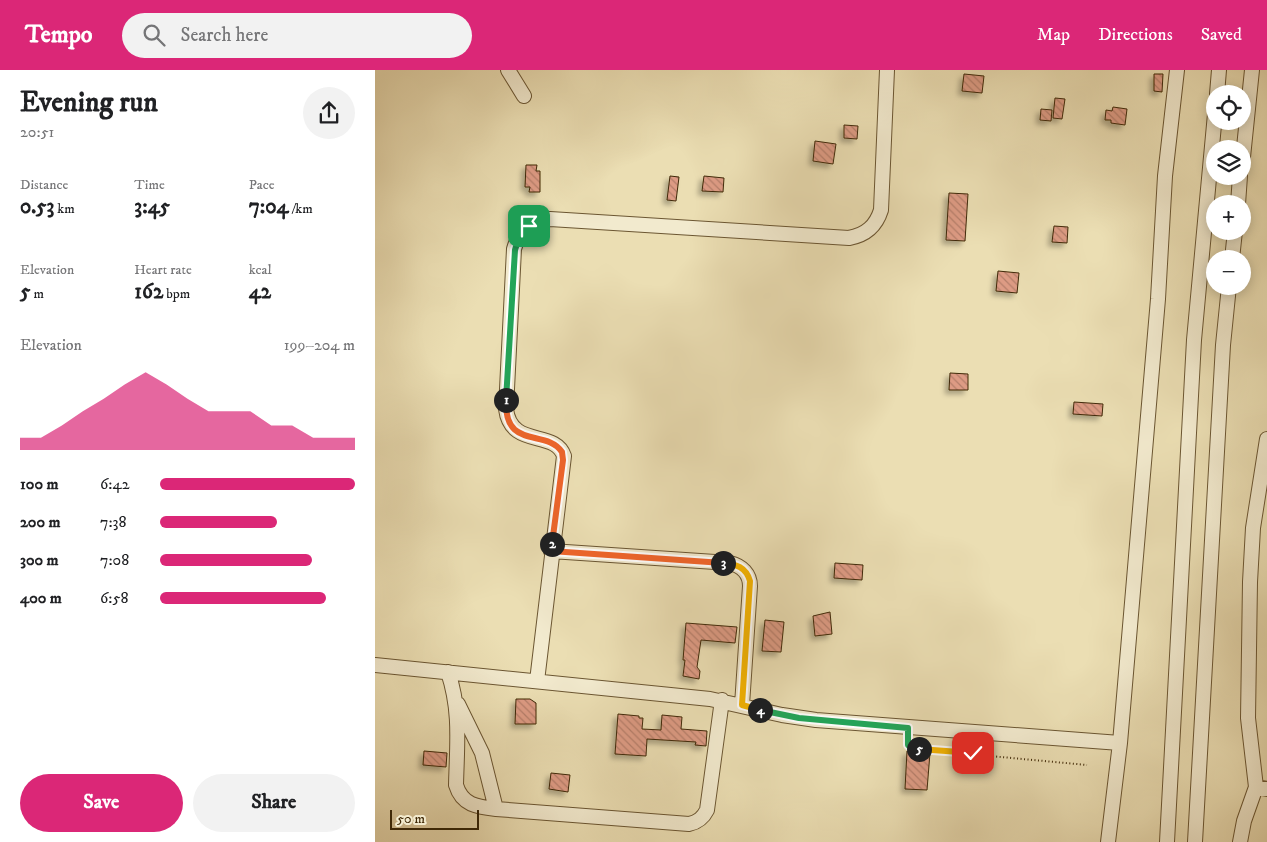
<!DOCTYPE html>
<meta charset="utf-8">
<style>
:root{--surface:#fff;--page:#f2f2f2;--text:#202124;--muted:#757577;--accent:#db2777}
body{margin:0;font-family:"IM FELL DW Pica",serif;background:var(--page);color:var(--text);height:100vh;display:flex;flex-direction:column;font-size:19px;white-space:nowrap}
*{box-sizing:border-box;margin:0}
p{font-size:16px;color:var(--muted)}
.icon{flex:none;width:28px;height:28px;fill:none;stroke:currentColor;stroke-width:2;stroke-linecap:round;stroke-linejoin:round}
.map{position:relative;flex:1;overflow:hidden}
.drawer{display:flex;flex-direction:column;background:var(--surface);width:375px}
.drawer>*{flex:none}
.fabs{position:absolute;left:831px;top:15px;display:grid;gap:10px}
.fabs a{display:grid;place-items:center;width:45px;height:45px;border-radius:50%;background:var(--surface);box-shadow:0 2px 12px #0003;font-size:25px}
.scale{position:absolute;left:15px;bottom:12px;width:89px;box-sizing:border-box;padding-left:5px;border:2px solid #402907;border-top:0;font-size:14px;line-height:18px;white-space:nowrap;color:#402907;-webkit-text-stroke:4px #f2eace;paint-order:stroke}
.pin{position:absolute;display:grid;place-items:center;width:42px;height:42px;color:#fff;margin:-21px;border-radius:10px;box-shadow:0 2px 8px #0006}
.km{position:absolute;width:25px;height:25px;margin:-12px;border-radius:50%;background:#222;color:#fff;font-size:14px;line-height:25px;text-align:center}
.round{display:grid;place-items:center;flex:none;width:52px;height:52px;border-radius:26px;background:var(--page)}
.headline{display:flex;align-items:center;justify-content:space-between;height:85px;padding:0 20px}
h1{font-size:28px;font-weight:700;line-height:38px}
.stats{display:grid;grid-template-columns:repeat(3,1fr);gap:8px;height:85px;padding:5px 20px}
.stats div{display:grid;align-content:center}
.stats b{font-size:21px;font-weight:700}
.stats small{font-size:14px;font-weight:400}
.stats p{font-size:14px}
.chart{height:140px;padding:10px 20px}
.chart p{display:flex;justify-content:space-between}
.chart svg{width:100%;height:90px;margin-top:5px;fill:var(--accent);opacity:.7}
.cta{display:flex;gap:10px;margin-top:auto;padding:10px 20px}
.cta a{flex:1;height:58px;border-radius:30px;background:var(--accent);color:#fff;font-size:20px;font-weight:700;line-height:58px;text-align:center}
.cta a+a{background:var(--page);color:var(--text)}
ul{padding:0 20px;list-style:none;font-size:16px}
li{display:grid;grid-template-columns:80px 60px 1fr;align-items:center;height:38px}
li i{height:12px;border-radius:6px;background:var(--accent)}
header{display:flex;align-items:center;gap:30px;box-sizing:border-box;height:70px;padding:0 25px;background:var(--accent);color:#fff}
header strong{font-size:24px}
nav{display:flex;gap:28px;margin-inline-start:auto;font-size:18px}
.search{width:350px;height:45px;background:var(--page);display:flex;align-items:center;gap:12px;box-sizing:border-box;padding:0 18px;border-radius:28px;color:var(--muted);font-size:19px}
main{display:flex;flex:1;min-height:0}
.map>svg:first-child{display:block}
.building{fill:url(#building-back-hatch);stroke:#402907;filter:url(#shadow)}
.lines{fill:none;stroke-linecap:round;stroke-linejoin:round}
.street-casing{stroke:#6b5632;stroke-width:16}
.path{stroke:#402907;stroke-width:2;stroke-dasharray:1 2.5;stroke-linecap:butt}
.street{stroke:#f2eace;stroke-width:14}
.split-1-casing{stroke:#fff;stroke-width:10}
.split-2-casing{stroke:#fff;stroke-width:10}
.split-3-casing{stroke:#fff;stroke-width:10}
.split-4-casing{stroke:#fff;stroke-width:10}
.split-5-casing{stroke:#fff;stroke-width:10}
.split-6-casing{stroke:#fff;stroke-width:10}
.split-1{stroke:#22a559;stroke-width:6}
.split-2{stroke:#f0652b;stroke-width:6}
.split-3{stroke:#f0652b;stroke-width:6}
.split-4{stroke:#f5b400;stroke-width:6}
.split-5{stroke:#22a559;stroke-width:6}
.split-6{stroke:#f5b400;stroke-width:6}
</style>
<header>
<strong>Tempo</strong>
<div class="search"><svg class="icon" aria-label="search" viewBox="0 0 24 24"><circle cx="10" cy="10" r="6"/><path d="M15 15l6 6"/></svg>Search here</div>
<nav><a>Map</a><a>Directions</a><a>Saved</a></nav>
</header>
<main>
<section class="drawer">
<div class="headline"><div><h1>Evening run</h1><p>20:51</p></div><a class="round"><svg class="icon" aria-label="share" viewBox="0 0 24 24"><path d="M12 15V3M7 8l5-5 5 5M5 13v7h14v-7"/></svg></a></div>
<div class="stats">
<div><p>Distance</p><b>0.53<small> km</small></b></div>
<div><p>Time</p><b>3:45</b></div>
<div><p>Pace</p><b>7:04<small> /km</small></b></div>
</div>
<div class="stats">
<div><p>Elevation</p><b>5<small> m</small></b></div>
<div><p>Heart rate</p><b>162<small> bpm</small></b></div>
<div><p>kcal</p><b>42</b></div>
</div>
<div class="chart"><p><span>Elevation</span>199–204 m</p>
<svg viewBox="0 0 160 44" preserveAspectRatio="none"><path d="M0 44V38L10 38L20 32L30 25L40 19L50 12L60 6L70 12L80 19L90 25L100 25L110 25L120 32L130 32L140 38L150 38L160 38V44z"/></svg>
</div>
<ul>
<li><b>100 m</b>6:42<i style="width:100%"></i></li>
<li><b>200 m</b>7:38<i style="width:60%"></i></li>
<li><b>300 m</b>7:08<i style="width:78%"></i></li>
<li><b>400 m</b>6:58<i style="width:85%"></i></li>
</ul>
<div class="cta"><a>Save</a><a>Share</a></div>
</section>
<div class="map">
<svg width="892" height="772" viewBox="0 0 892 772">
<defs>
<pattern id="building-back-hatch" width="6" height="6" patternUnits="userSpaceOnUse" patternTransform="scale(1.25)"><rect width="6" height="6" fill="#dd9b84"/><path d="M-1 5l2 2M0 0l6 6M5-1l2 2" fill="none" stroke="#b57e6a"/></pattern>
<filter id="shadow"><feDropShadow dx="-4" dy="4" stdDeviation="2.5" flood-color="#0004"/></filter>
</defs>
<rect width="100%" height="100%" fill="#ebdeb3"/>
<filter id="stains"><feTurbulence type="fractalNoise" baseFrequency=".004" numOctaves="4"/><feColorMatrix values="0 0 0 0 .2 0 0 0 0 .09 0 0 0 0 .02 0 0 0 .5 -.17"/></filter>
<radialGradient id="worn" r=".72"><stop offset=".6" stop-color="#630" stop-opacity="0"/><stop offset="1" stop-color="#630" stop-opacity=".3"/></radialGradient>
<!-- building -->
<path class="building" d="M589 4 609 6 607 23 587 21Z
M779 4H788L787 22 779 21Z
M680 28 690 29 687 49 678 48Z
M738 37 752 39 750 55 736 53V50H730L731 40 737 41Z
M666 39 677 40 676 51 665 50Z
M469 55 483 56 482 69 469 68Z
M440 71 461 74 458 94 438 91Z
M151 95H162L161 101H165V122H154L155 117H150Z
M295 106 304 107 301 131 292 130Z
M329 106 349 108 348 122 327 121Z
M574 123 593 124 590 171 571 170Z
M679 156 693 157 692 173 677 172Z
M623 201 644 203 642 223 621 221Z
M575 303 593 304V320H574Z
M699 332 728 334 727 346 698 344Z
M460 493 488 495 487 510 459 508Z
M455 542 457 564 440 566 438 546Z
M390 550 409 552 406 582 387 581Z
M311 553 362 557 360 573 326 570 322 597 325 601 324 609 308 606 310 590H308Z
M141 629H155L161 633V654H140Z
M243 644 264 646V648H268L267 659 286 660 287 645 307 647 306 659 332 661 331 676 320 675 321 672 272 669 271 686 240 684Z
M49 681 72 683 71 697 48 695Z
M532 681 555 683 552 720 530 719Z
M176 703 195 705 193 722 174 719Z"/>
<g class="lines">
<defs>
<path id="street" d="M133 0 149 26
M842 24 844 0
M868 87 877 0
M863 134 865 106
M857 189 860 161
M892 369 878 458 875 512 873 648 881 717 892 719
M176 481 355 493C367 496 375 504 375 516L367 635
M0 595 335 629 407 645 441 650 745 673
M73 602C86 641 82 674 81 715 87 735 102 737 121 739L314 754C323 752 328 748 332 740L347 630
M162 611 189 386C180 359 136 379 131 339L139 179C144 161 157 151 175 149L474 168C491 165 501 156 506 140L512 0
M83 634 107 683 121 739
M733 772 745 673 783 229 790 106 802 0
M792 772 819 270 840 44
M820 772 848 275 854 216
M865 772 869 751 881 717"/>
</defs>
<!-- street casing -->
<use href="#street" class="street-casing"/>
<!-- path -->
<path class="path" d="M532 670 535 677 540 679 712 695"/>
<!-- street -->
<use href="#street" class="street"/>
</g>
<g class="lines">
<defs>
<path id="split-1" d="M131 330 140 180 144 167 154 156"/>
<path id="split-2" d="M131 330C129 381 171 358 187 382L188 390 177 474"/>
<path id="split-3" d="M177 474 176 481 348 493"/>
<path id="split-4" d="M348 493C361 494 371 497 375 511L367 635 385 640"/>
<path id="split-5" d="M385 640 424 648 533 658V675L537 678 544 679"/>
<path id="split-6" d="M544 679 598 683"/>
</defs>
<!-- split-1 casing -->
<use href="#split-1" class="split-1-casing"/>
<!-- split-2 casing -->
<use href="#split-2" class="split-2-casing"/>
<!-- split-3 casing -->
<use href="#split-3" class="split-3-casing"/>
<!-- split-4 casing -->
<use href="#split-4" class="split-4-casing"/>
<!-- split-5 casing -->
<use href="#split-5" class="split-5-casing"/>
<!-- split-6 casing -->
<use href="#split-6" class="split-6-casing"/>
<!-- split-1 -->
<use href="#split-1" class="split-1"/>
<!-- split-2 -->
<use href="#split-2" class="split-2"/>
<!-- split-3 -->
<use href="#split-3" class="split-3"/>
<!-- split-4 -->
<use href="#split-4" class="split-4"/>
<!-- split-5 -->
<use href="#split-5" class="split-5"/>
<!-- split-6 -->
<use href="#split-6" class="split-6"/>
</g>
<rect width="100%" height="100%" filter="url(#stains)"/>
<rect width="100%" height="100%" fill="url(#worn)"/>
</svg>
<div class="fabs">
<a><svg class="icon" aria-label="locate" viewBox="0 0 24 24"><circle cx="12" cy="12" r="6"/><path d="M12 2v4M12 18v4M2 12h4M18 12h4"/></svg></a>
<a><svg class="icon" aria-label="layers" viewBox="0 0 24 24"><path d="M12 4l9 5-9 5-9-5zM3 14l9 5 9-5"/></svg></a>
<a>+</a>
<a>−</a>
</div>
<div class="scale">50 m</div>
<div class="pin" style="left:154px;top:156px;background:#1e9e55"><svg class="icon" aria-label="arrive" viewBox="0 0 24 24"><path d="M6 21V4h12l-3 4 3 4H6"/></svg></div>
<div class="pin" style="left:598px;top:683px;background:#d93025"><svg class="icon" aria-label="check" viewBox="0 0 24 24"><path d="M5 12l5 5 9-10"/></svg></div>
<b class="km" style="left:131px;top:330px">1</b>
<b class="km" style="left:177px;top:474px">2</b>
<b class="km" style="left:348px;top:493px">3</b>
<b class="km" style="left:385px;top:640px">4</b>
<b class="km" style="left:544px;top:679px">5</b>
</div>
</main>
